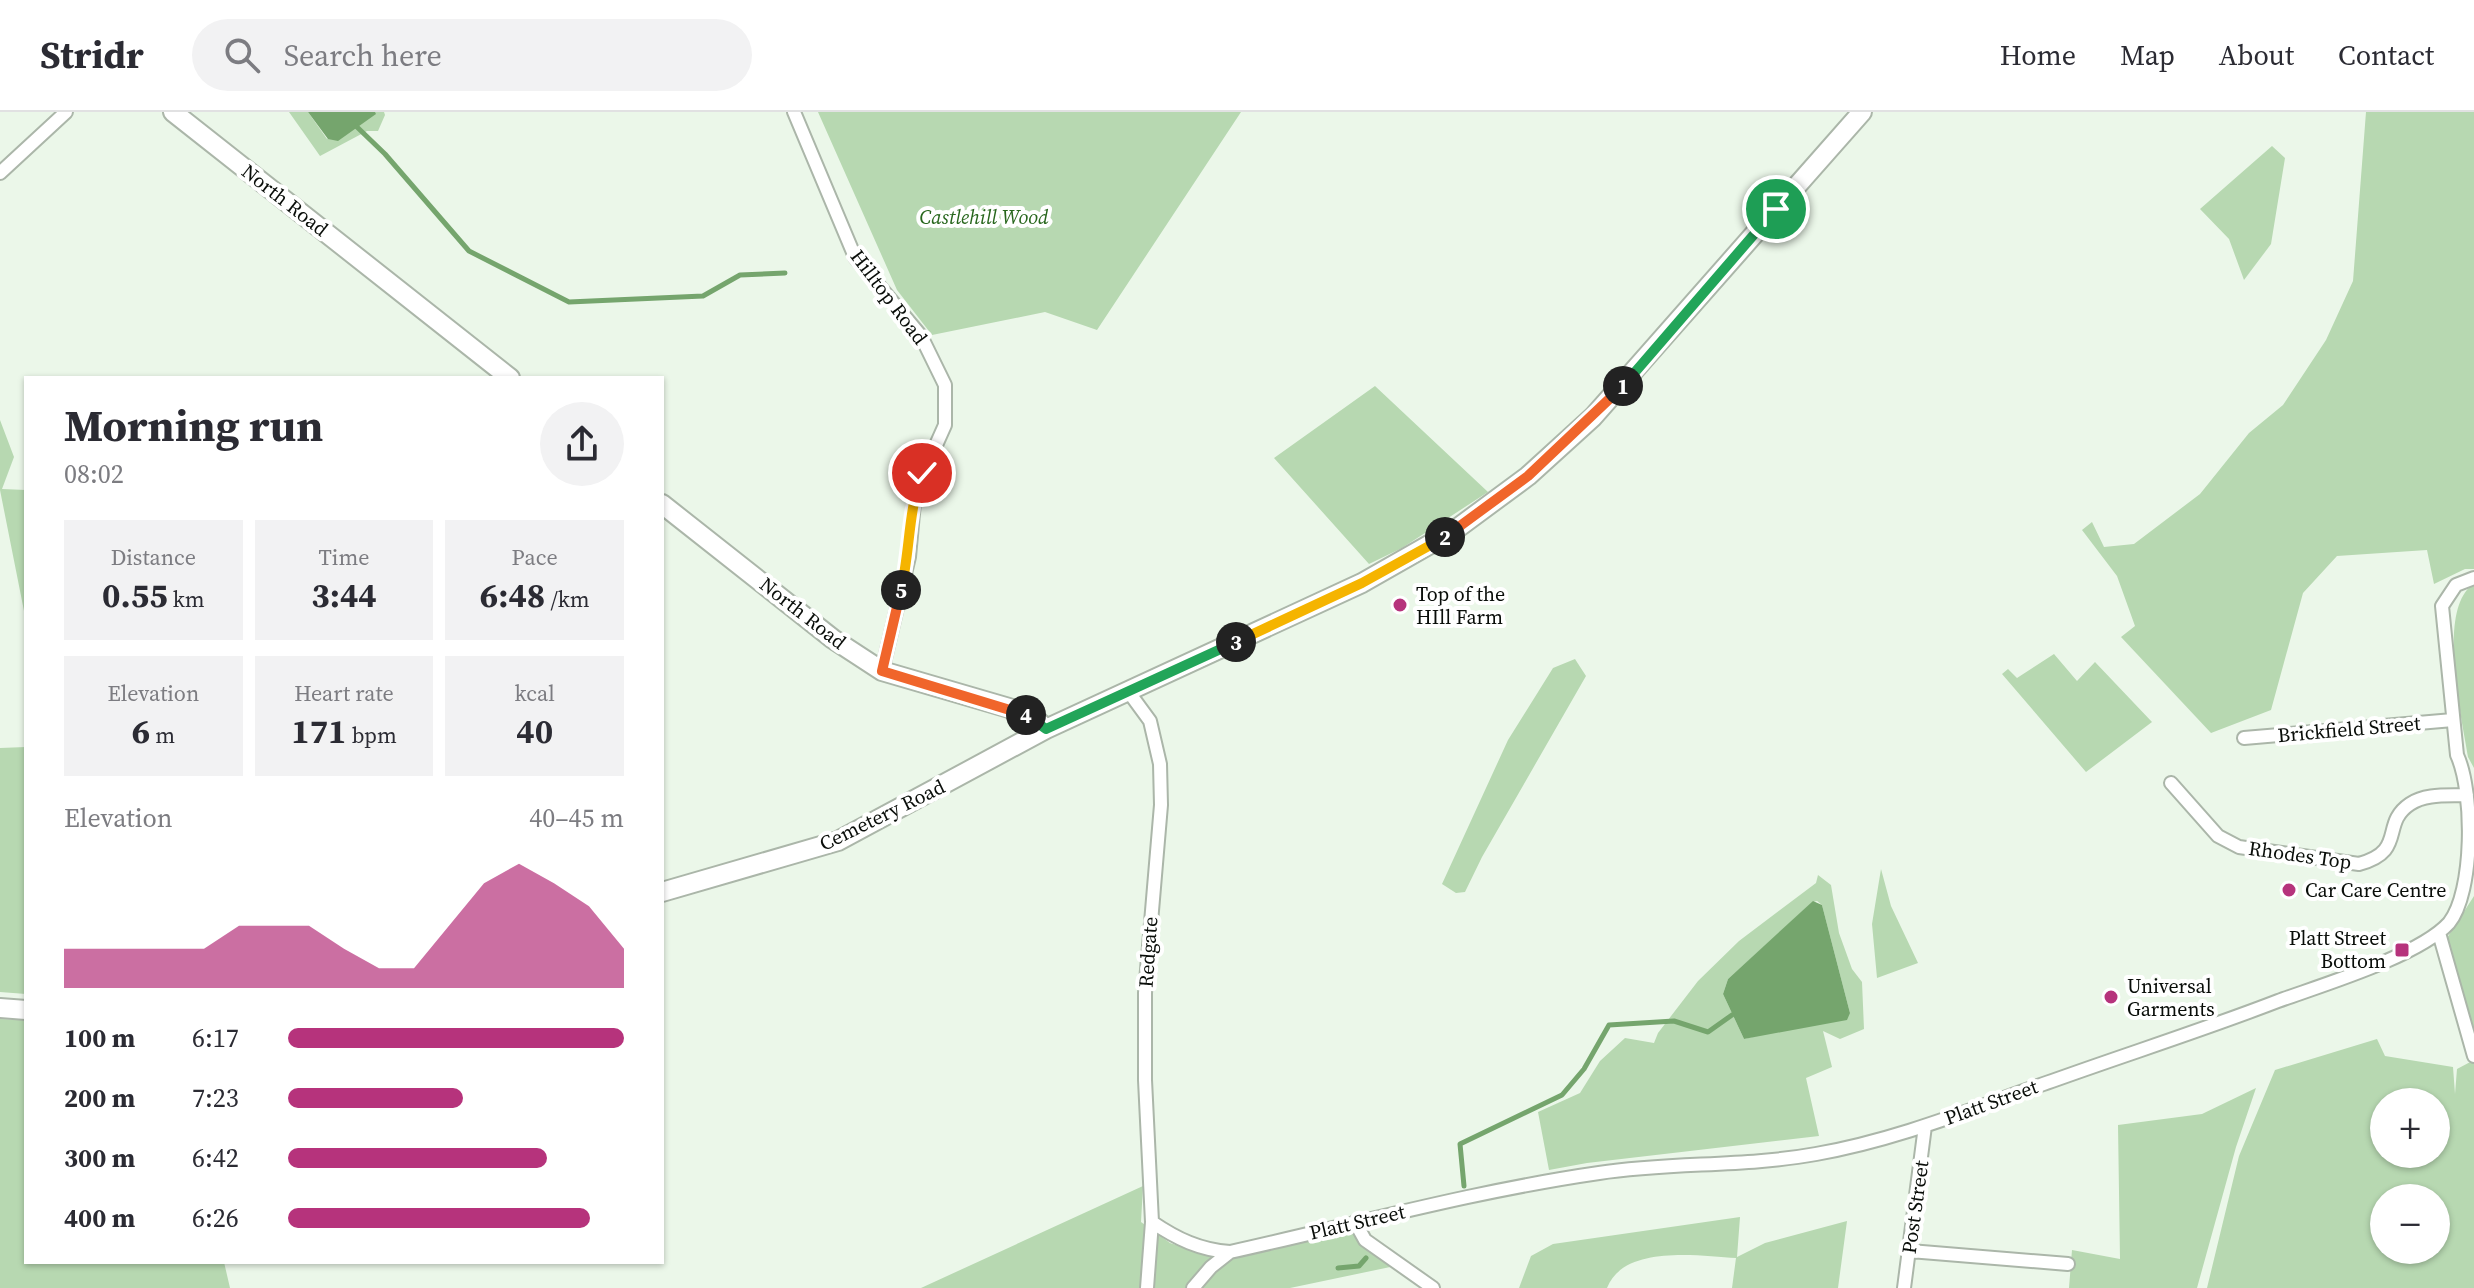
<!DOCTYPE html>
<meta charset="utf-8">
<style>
:root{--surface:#fff;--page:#f2f2f3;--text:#2b2b33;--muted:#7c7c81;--line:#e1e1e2;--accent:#b6337c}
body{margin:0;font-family:"Source Serif 4",serif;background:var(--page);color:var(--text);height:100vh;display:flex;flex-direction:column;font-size:30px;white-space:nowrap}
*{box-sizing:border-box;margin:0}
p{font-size:26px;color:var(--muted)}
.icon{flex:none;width:44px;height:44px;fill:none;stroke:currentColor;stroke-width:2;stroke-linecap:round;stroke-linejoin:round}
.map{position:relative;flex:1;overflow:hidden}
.panel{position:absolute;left:24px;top:264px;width:640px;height:888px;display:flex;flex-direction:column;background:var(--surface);border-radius:0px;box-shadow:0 2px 6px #0004}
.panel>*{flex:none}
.fabs{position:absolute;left:2370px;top:976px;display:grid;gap:16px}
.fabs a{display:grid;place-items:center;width:80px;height:80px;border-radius:50%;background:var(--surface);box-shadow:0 2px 6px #0004;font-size:40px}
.pin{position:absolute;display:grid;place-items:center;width:68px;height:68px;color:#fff;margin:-34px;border:4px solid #fff;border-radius:50%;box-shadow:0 2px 8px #0007}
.km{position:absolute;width:40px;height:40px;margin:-20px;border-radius:50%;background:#222;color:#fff;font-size:22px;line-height:40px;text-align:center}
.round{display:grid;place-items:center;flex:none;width:84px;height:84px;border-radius:42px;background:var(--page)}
.summary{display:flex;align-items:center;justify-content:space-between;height:136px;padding:0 40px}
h1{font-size:44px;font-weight:700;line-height:60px}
.figures{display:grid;grid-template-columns:repeat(3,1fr);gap:12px;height:136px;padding:8px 40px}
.figures div{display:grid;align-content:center;border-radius:0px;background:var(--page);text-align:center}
.figures b{font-size:34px;font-weight:700}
.figures small{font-size:22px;font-weight:400}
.figures p{font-size:22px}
.chart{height:224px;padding:16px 40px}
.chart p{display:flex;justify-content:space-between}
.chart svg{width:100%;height:144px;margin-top:8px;fill:var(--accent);opacity:.7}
ul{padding:0 40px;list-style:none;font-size:26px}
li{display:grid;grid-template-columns:128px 96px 1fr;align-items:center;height:60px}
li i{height:20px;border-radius:10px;background:var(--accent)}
header{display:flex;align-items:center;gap:48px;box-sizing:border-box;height:112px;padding:0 40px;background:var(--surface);border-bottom:2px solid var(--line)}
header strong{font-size:38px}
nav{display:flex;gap:44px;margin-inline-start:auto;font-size:28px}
.search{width:560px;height:72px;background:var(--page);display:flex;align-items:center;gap:20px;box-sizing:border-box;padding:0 28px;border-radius:44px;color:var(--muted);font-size:30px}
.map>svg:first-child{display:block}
.green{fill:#b7d8b1;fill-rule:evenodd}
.water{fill:#75a56d}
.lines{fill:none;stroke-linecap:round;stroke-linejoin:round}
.stream{stroke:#75a56d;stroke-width:5}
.street-casing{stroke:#abb6a9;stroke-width:16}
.secondary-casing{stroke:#abb6a9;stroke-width:22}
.street{stroke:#fff;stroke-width:12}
.secondary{stroke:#fff;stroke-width:18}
.split-1-casing{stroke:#fff;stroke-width:16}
.split-2-casing{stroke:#fff;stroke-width:16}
.split-3-casing{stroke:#fff;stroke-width:16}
.split-4-casing{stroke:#fff;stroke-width:16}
.split-5-casing{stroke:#fff;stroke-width:16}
.split-6-casing{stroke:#fff;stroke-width:16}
.split-1{stroke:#22a559;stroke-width:10}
.split-2{stroke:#f0652b;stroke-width:10}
.split-3{stroke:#f5b400;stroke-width:10}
.split-4{stroke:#22a559;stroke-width:10}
.split-5{stroke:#f0652b;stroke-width:10}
.split-6{stroke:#f5b400;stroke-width:10}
.poi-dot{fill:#b6337c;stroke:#fff;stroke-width:3}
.labels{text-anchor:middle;stroke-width:8;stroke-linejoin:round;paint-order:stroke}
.street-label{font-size:20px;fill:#090d09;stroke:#fff}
.park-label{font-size:20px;font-style:italic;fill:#27661c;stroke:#fff}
.poi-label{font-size:20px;fill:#090d09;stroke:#fff;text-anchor:start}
</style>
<header>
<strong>Stridr</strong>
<div class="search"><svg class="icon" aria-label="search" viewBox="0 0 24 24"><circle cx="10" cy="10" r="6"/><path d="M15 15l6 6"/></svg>Search here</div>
<nav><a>Home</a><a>Map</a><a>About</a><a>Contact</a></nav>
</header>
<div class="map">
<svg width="2474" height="1176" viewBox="0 0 2474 1176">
<rect width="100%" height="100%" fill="#ebf7e9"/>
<!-- green -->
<path class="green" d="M289 0H308L327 27 375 0H384L385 3 378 19H367L320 44Z
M818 0H1241L1097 218 1045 200 932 223 897 178Z
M2366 0H2474V457H2465L2434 472 2427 438 2337 444 2303 481 2271 598 2211 621 2121 525 2135 514 2117 464 2082 418 2092 410 2104 435 2134 432 2200 382 2249 321 2283 293 2326 228 2353 169Z
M2272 34 2285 46 2271 132 2244 168 2229 127 2200 97Z
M1375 274 1488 380 1402 436 1369 452 1274 346Z
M0 308 14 345 2 377 26 378V509L0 378Z
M2472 473H2474V656L2468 645C2462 606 2437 500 2472 473Z
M2054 542 2077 569 2095 550 2152 610 2086 660 2002 562 2008 557 2017 566Z
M1575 547 1586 564 1482 745 1465 780 1456 781 1442 772 1508 628 1553 556Z
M26 635V882L0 880V636Z
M1881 757 1891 794 1918 851 1877 866 1872 812Z
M1818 763 1831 773 1839 821 1852 857 1862 870 1864 917 1840 927 1823 919 1832 955 1806 966 1819 1024 1587 1051 1549 1058 1538 1000 1580 981 1600 949 1625 926 1654 931 1658 921 1698 869 1739 829 1816 771ZM1817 789 1822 793 1850 901 1744 927 1723 882 1728 867 1813 790Z
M2474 784V931L2447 826Z
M0 907 26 908V1150H224L230 1176H0Z
M2377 927 2385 944 2453 955 2455 982 2457 957 2474 948V1176H2207L2239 1044 2275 958ZM2384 990H2436V1042H2384ZM2384 1086H2436V1138H2384Z
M2256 976 2236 1035 2197 1176H2069L2072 1138 2120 1147 2118 1013 2202 1002Z
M1143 1074 1141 1110 1170 1131 1219 1147 1352 1115 1395 1154 1290 1176H921Z
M1740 1105 1737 1145 1765 1131 1847 1109 1838 1176H1732L1736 1146C1699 1144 1624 1132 1607 1176H1519L1531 1144 1553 1132Z"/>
<!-- water -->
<path class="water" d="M308 0H375L376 2 338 29 328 27Z
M1813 789 1822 793 1850 901 1847 908 1744 927 1723 882 1728 867Z"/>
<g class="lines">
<!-- stream -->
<path class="stream" d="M357 15 385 42 469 139 569 190 703 184 740 163 785 161
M1464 1074 1460 1032 1562 983 1584 957 1609 913 1674 909 1708 920 1732 903
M1338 1156 1359 1154 1366 1146"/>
<defs>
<path id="street" d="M794 0 855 145 921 224 945 273V313L915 380 909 445 882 559
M0 61 66 0
M1128 579 1150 609 1160 652 1161 693 1145 881V968L1152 1110 1147 1176
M2244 626 2453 608
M2171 671 2218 724 2239 735 2359 752C2407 739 2380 712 2410 692 2426 681 2449 684 2467 683
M2439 821 2474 944
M1152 1110C1177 1127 1200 1138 1230 1140 1352 1113 1474 1079 1599 1061 1671 1050 1745 1055 1816 1042 1897 1028 1974 996 2052 969 2127 942 2203 918 2278 889 2322 873 2419 844 2449 811 2474 780 2474 680 2457 643L2442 494 2456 473 2474 466
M1355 1110 1365 1128 1433 1176
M1910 1139 2068 1152
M1193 1176 1211 1155 1230 1140
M1904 1176 1925 1014"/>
<path id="secondary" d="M173 0 510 266
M662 392 833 527 882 559 1009 596 1035 606 1046 617
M662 780 838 729 1046 617 1362 471 1455 418 1528 364 1593 305 1862 0
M0 896 26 898"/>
</defs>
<!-- street casing -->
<use href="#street" class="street-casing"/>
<!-- secondary casing -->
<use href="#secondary" class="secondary-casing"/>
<!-- street -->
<use href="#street" class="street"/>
<!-- secondary -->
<use href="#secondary" class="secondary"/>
</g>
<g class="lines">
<defs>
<path id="split-1" d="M1623 274 1776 97"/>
<path id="split-2" d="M1445 425 1528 364 1623 274"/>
<path id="split-3" d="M1236 530 1362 471 1445 425"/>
<path id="split-4" d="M1026 603 1046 617 1236 530"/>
<path id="split-5" d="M901 478 882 559 1026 603"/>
<path id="split-6" d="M901 478C910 440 908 399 922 361"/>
</defs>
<!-- split-1 casing -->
<use href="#split-1" class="split-1-casing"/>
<!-- split-2 casing -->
<use href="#split-2" class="split-2-casing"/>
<!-- split-3 casing -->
<use href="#split-3" class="split-3-casing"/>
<!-- split-4 casing -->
<use href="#split-4" class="split-4-casing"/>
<!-- split-5 casing -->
<use href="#split-5" class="split-5-casing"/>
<!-- split-6 casing -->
<use href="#split-6" class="split-6-casing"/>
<!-- split-1 -->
<use href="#split-1" class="split-1"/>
<!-- split-2 -->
<use href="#split-2" class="split-2"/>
<!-- split-3 -->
<use href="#split-3" class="split-3"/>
<!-- split-4 -->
<use href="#split-4" class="split-4"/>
<!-- split-5 -->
<use href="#split-5" class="split-5"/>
<!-- split-6 -->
<use href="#split-6" class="split-6"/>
</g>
<!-- markers -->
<g class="poi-dot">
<circle cx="1400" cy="493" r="8"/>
<circle cx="2289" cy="778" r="8"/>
<rect x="2394" y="830" width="16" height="16" rx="4"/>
<circle cx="2111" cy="885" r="8"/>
</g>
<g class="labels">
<!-- street labels -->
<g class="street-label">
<text transform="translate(285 88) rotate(38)" y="7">North Road</text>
<text transform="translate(889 185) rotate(53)" y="7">Hilltop Road</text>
<text transform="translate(803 501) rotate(38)" y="7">North Road</text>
<text transform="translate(2349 617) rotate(-5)" y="7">Brickfield Street</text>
<text transform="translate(882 703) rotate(-26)" y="7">Cemetery Road</text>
<text transform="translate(2300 743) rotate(8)" y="7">Rhodes Top</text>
<text transform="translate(1148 840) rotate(-86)" y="7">Redgate</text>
<text transform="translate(1991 990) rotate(-20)" y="7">Platt Street</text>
<text transform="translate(1915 1095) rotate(-82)" y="7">Post Street</text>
<text transform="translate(1357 1110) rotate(-13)" y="7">Platt Street</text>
</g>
<!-- park labels -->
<g class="park-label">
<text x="984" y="112">Castlehill Wood</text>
</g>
<!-- poi labels -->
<g class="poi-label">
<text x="1416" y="489">Top of the<tspan x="1416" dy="23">HIll Farm</tspan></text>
<text x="2305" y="785">Car Care Centre</text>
<text x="2386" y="833" text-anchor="end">Platt Street<tspan x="2386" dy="23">Bottom</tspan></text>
<text x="2127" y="881">Universal<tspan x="2127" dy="23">Garments</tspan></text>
</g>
</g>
</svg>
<div class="fabs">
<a>+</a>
<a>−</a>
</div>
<div class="pin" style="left:1776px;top:97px;background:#1e9e55"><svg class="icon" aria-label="arrive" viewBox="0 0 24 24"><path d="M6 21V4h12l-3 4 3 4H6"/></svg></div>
<div class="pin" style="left:922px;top:361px;background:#d93025"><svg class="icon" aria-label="check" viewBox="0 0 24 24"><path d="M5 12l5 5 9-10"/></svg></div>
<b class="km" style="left:1623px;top:274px">1</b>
<b class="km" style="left:1445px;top:425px">2</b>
<b class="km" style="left:1236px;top:530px">3</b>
<b class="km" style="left:1026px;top:603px">4</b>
<b class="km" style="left:901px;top:478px">5</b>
<section class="panel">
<div class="summary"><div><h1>Morning run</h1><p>08:02</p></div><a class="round"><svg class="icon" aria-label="share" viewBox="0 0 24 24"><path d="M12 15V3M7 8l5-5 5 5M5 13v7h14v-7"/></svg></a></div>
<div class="figures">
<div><p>Distance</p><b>0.55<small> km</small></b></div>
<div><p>Time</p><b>3:44</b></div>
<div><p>Pace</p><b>6:48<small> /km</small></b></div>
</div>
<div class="figures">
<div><p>Elevation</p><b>6<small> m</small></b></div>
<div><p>Heart rate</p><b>171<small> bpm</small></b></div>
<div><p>kcal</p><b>40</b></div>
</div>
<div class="chart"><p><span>Elevation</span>40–45 m</p>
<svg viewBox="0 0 160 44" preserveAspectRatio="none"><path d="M0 44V32L10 32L20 32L30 32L40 32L50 25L60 25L70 25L80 32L90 38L100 38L110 25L120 12L130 6L140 12L150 19L160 32V44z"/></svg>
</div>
<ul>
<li><b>100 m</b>6:17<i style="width:100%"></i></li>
<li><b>200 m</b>7:23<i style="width:52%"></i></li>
<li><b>300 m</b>6:42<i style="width:77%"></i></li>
<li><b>400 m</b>6:26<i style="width:90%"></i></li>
</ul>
</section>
</div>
